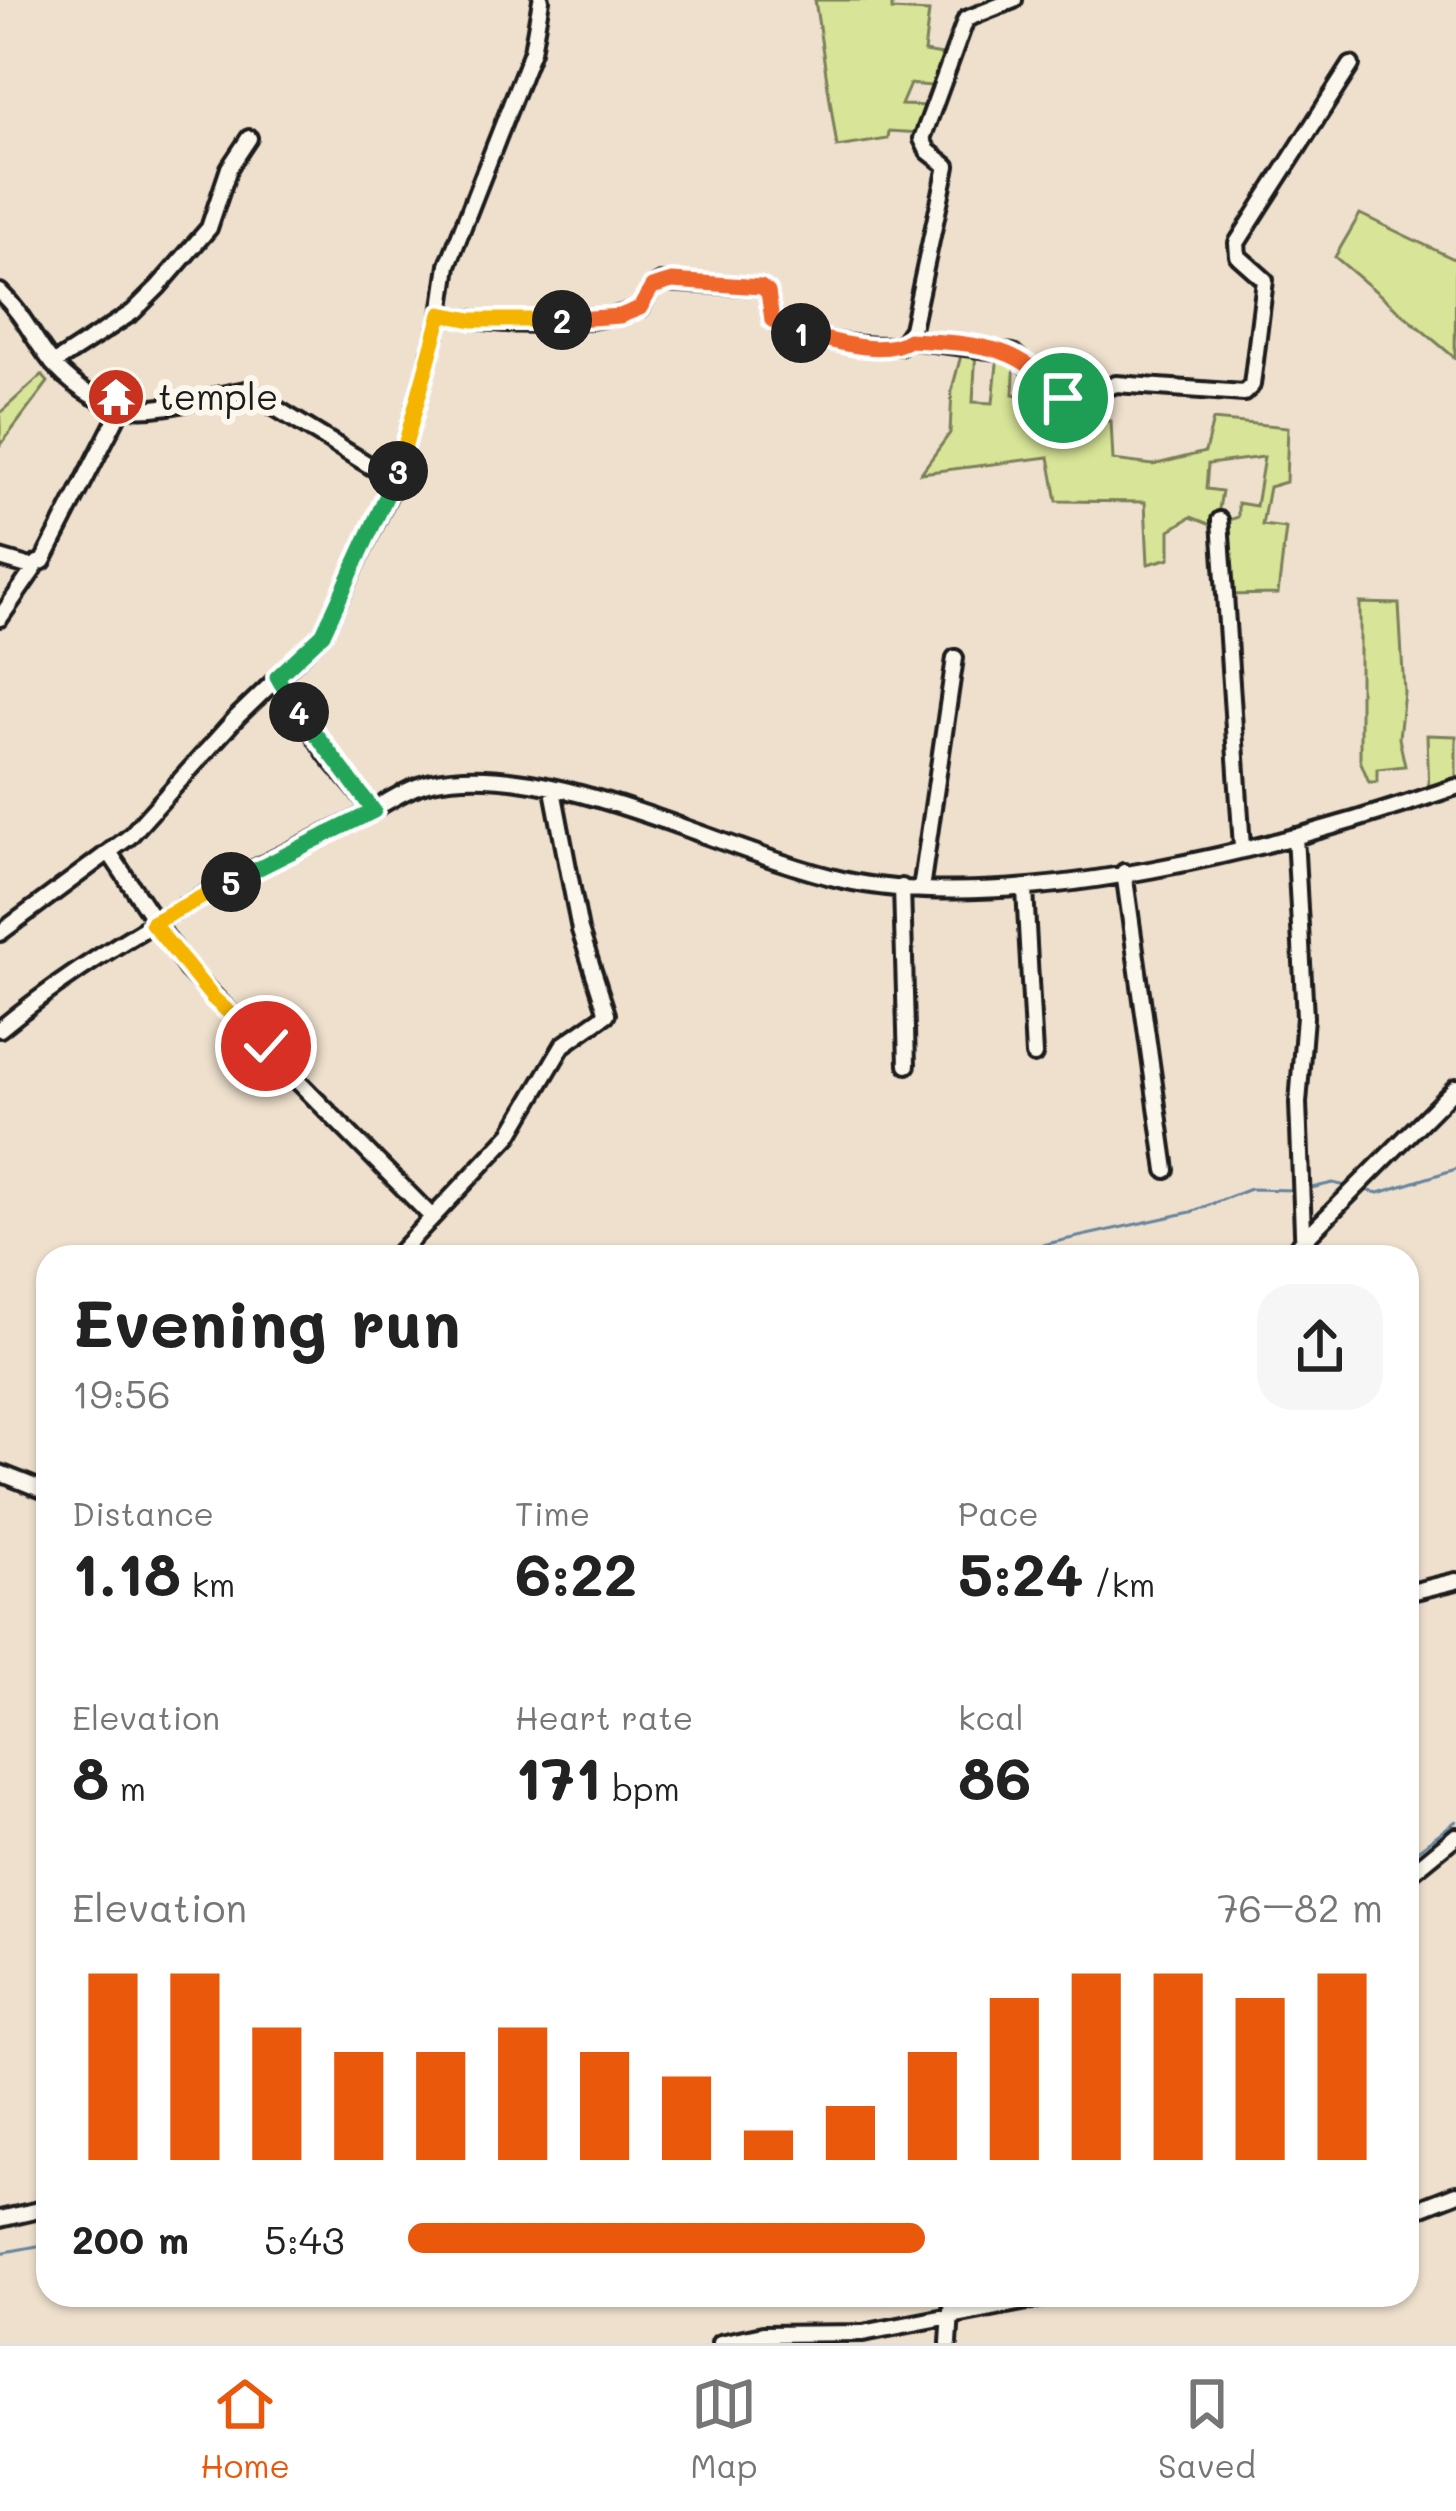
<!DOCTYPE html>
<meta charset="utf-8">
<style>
:root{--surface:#fff;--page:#f6f6f6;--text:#222;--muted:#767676;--line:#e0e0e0;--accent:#ea580c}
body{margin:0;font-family:Mali,sans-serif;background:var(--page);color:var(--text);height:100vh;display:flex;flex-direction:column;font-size:45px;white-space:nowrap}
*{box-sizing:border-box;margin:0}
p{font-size:39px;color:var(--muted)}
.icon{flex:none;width:66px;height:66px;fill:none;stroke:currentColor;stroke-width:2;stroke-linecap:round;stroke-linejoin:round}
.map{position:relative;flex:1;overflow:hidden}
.sheet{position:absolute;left:36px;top:1245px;width:1383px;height:1062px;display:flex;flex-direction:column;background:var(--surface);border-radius:36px;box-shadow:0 3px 9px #0004}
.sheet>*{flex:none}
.pin{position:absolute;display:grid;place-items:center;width:102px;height:102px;color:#fff;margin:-51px;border:6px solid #fff;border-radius:50%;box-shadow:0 3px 12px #0007}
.km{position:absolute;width:60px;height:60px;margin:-30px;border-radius:50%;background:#222;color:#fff;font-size:33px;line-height:60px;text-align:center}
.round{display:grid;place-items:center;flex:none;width:126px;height:126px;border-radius:36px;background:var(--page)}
.overview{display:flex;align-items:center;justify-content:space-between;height:204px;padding:0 36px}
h1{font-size:66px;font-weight:700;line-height:90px}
.figures{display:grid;grid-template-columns:repeat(3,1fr);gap:18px;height:204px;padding:12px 36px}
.figures div{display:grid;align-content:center}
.figures b{font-size:60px;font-weight:700}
.figures small{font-size:33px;font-weight:400}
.figures p{font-size:33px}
.chart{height:336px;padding:24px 36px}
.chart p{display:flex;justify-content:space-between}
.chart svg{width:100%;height:216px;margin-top:12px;stroke:var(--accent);stroke-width:6}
ul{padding:0 36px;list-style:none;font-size:39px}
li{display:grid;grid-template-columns:192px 144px 1fr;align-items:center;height:90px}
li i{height:30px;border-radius:15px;background:var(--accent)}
.tabs{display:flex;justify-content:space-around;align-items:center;height:168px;border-top:3px solid var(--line);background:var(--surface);font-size:33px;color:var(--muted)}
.tabs a{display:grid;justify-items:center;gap:6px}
.tabs .selected{color:var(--accent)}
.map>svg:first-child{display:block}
.green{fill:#d8e497;stroke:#7a805a;stroke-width:3}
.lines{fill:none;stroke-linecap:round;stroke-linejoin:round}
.stream{stroke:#66859e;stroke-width:3}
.minor-casing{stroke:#1c1c1c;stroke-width:22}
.minor{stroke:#fbf7ec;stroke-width:14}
.split-1-casing{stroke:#fff;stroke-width:24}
.split-2-casing{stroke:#fff;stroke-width:24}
.split-3-casing{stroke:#fff;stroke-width:24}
.split-4-casing{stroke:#fff;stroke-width:24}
.split-5-casing{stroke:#fff;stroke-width:24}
.split-6-casing{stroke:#fff;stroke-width:24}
.split-1{stroke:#f0652b;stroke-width:15}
.split-2{stroke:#f0652b;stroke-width:15}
.split-3{stroke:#f5b400;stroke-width:15}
.split-4{stroke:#22a559;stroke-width:15}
.split-5{stroke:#22a559;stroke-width:15}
.split-6{stroke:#f5b400;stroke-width:15}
.labels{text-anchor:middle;stroke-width:12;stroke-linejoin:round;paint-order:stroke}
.poi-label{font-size:36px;fill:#1c1c1c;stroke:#fbf7ec;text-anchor:start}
</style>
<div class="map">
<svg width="1456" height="2343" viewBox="0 0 1456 2343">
<rect width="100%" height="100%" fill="#efe0cd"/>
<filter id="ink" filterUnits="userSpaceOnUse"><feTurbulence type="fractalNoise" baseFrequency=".00833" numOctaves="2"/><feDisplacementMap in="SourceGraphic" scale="24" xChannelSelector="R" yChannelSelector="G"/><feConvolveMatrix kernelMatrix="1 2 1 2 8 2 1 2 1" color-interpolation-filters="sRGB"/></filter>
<g filter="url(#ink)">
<!-- green -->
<path class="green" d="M815 0H892V10L929 12 924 52 949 56 941 87 910 84 901 105 933 106 920 133 889 131 888 139 837 147Z
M1360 214 1456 260 1455 358 1335 257Z
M963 348 976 349 973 402 993 403 998 354 1015 359 1013 394 1027 397 1024 416 1051 419 1052 399 1093 400 1094 421H1111L1113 460 1153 465 1205 452 1213 420 1288 427 1286 482 1269 487 1262 525 1286 528 1278 594 1225 595 1224 522 1238 517V503L1256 506 1264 457 1208 464 1206 489 1222 491 1216 527 1191 517 1170 530V558L1148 564 1145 502 1057 501 1049 457 921 473 950 433 952 389Z
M42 375 48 382 0 446V413Z
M1360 603 1399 604 1404 692 1399 738 1405 766 1377 769V782H1369L1360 760Z
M1427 735 1456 736V781L1429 793Z"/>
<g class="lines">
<!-- stream -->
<path class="stream" d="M1307 1189 1333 1183 1350 1187
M1360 1189 1379 1193 1456 1169
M1012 1257 1028 1248 1191 1212 1250 1189 1297 1190
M1407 1858 1456 1821
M0 2253 48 2244"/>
<defs>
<path id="minor" d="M0 292C27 318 35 344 56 367 119 433 166 404 246 390L395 481
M441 314C501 327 582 329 641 308L652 287 661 282 761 287 768 292 772 320C811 341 857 347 900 346L912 329 947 166 928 151 922 139 966 19 1014 0
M909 340 1013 353 1063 398 1080 399 1116 384 1244 393 1252 385 1265 280 1238 256 1237 243 1351 65
M53 364 133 312 158 287 209 228 229 168 249 138
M1220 520 1242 847
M0 558 31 567 43 561 120 411
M0 618 38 563
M277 677 327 755 374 811
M1295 836 1305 1017 1298 1103 1304 1257
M109 852 187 969 430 1215
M1124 872 1166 1170
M902 887 907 1065
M921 889 955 658
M1025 889 1034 1055
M0 933 129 837 237 717 323 634 395 481 441 314 448 265 532 51 541 0
M0 1029C106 942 227 880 351 822 376 810 404 788 432 782 550 756 726 854 843 880 1017 918 1289 845 1456 787
M395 1257 510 1135 563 1045 607 1014 580 930 553 790
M1287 1257 1456 1087
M0 1473 48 1492
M1407 1593 1456 1581
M1407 1876 1456 1836
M1407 2213 1456 2194
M0 2219 48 2208
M720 2343 763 2334 863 2333 1058 2295
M949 2343 952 2295"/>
</defs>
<!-- minor casing -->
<use href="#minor" class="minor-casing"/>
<!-- minor -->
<use href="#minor" class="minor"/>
</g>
</g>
<g class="lines" filter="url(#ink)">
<defs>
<path id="split-1" d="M801 333C831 340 882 358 909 340 975 344 1019 342 1063 398"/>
<path id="split-2" d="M562 320 620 316 640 308 652 287 672 281 761 287 768 292 772 320 801 333"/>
<path id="split-3" d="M398 471 441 314 472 320H562"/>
<path id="split-4" d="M299 712 277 677 323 634 398 471"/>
<path id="split-5" d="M231 882 374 811 299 712"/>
<path id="split-6" d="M231 882 152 923 213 998 266 1046"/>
</defs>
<!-- split-1 casing -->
<use href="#split-1" class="split-1-casing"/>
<!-- split-2 casing -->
<use href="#split-2" class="split-2-casing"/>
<!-- split-3 casing -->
<use href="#split-3" class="split-3-casing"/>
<!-- split-4 casing -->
<use href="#split-4" class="split-4-casing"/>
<!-- split-5 casing -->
<use href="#split-5" class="split-5-casing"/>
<!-- split-6 casing -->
<use href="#split-6" class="split-6-casing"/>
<!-- split-1 -->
<use href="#split-1" class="split-1"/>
<!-- split-2 -->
<use href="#split-2" class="split-2"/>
<!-- split-3 -->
<use href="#split-3" class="split-3"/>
<!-- split-4 -->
<use href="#split-4" class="split-4"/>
<!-- split-5 -->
<use href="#split-5" class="split-5"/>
<!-- split-6 -->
<use href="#split-6" class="split-6"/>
</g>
<!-- icons -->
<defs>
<symbol id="temple-disc" viewBox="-11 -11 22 22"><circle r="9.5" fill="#c8321e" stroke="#fbf7ec"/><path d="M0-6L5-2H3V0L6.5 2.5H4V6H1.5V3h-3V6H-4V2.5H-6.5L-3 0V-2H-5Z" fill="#fff"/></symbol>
</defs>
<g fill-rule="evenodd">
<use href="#temple-disc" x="83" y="364" width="66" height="66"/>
</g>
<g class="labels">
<!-- poi labels -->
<g class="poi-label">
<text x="158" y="410">temple</text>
</g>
</g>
</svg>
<div class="pin" style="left:1063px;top:398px;background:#1e9e55"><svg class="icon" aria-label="arrive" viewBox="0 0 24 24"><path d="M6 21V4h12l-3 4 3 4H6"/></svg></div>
<div class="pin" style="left:266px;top:1046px;background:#d93025"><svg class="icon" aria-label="check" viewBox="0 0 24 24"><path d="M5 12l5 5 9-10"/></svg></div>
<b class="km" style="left:801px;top:333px">1</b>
<b class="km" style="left:562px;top:320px">2</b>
<b class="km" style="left:398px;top:471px">3</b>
<b class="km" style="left:299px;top:712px">4</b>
<b class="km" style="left:231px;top:882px">5</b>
<section class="sheet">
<div class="overview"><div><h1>Evening run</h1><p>19:56</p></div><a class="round"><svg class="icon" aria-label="share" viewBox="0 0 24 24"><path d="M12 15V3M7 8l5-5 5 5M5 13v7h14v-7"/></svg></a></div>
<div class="figures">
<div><p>Distance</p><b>1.18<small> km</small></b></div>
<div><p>Time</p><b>6:22</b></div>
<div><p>Pace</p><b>5:24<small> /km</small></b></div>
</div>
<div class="figures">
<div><p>Elevation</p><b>8<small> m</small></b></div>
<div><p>Heart rate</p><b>171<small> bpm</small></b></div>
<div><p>kcal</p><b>86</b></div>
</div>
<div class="chart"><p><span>Elevation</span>76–82 m</p>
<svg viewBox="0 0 160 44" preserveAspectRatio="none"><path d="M5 44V6M15 44V6M25 44V17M35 44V22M45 44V22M55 44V17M65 44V22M75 44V27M85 44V38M95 44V33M105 44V22M115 44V11M125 44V6M135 44V6M145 44V11M155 44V6"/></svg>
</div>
<ul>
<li><b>200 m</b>5:43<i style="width:53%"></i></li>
</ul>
</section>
</div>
<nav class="tabs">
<a class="selected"><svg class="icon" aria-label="home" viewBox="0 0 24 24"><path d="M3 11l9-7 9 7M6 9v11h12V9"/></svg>Home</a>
<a><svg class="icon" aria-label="map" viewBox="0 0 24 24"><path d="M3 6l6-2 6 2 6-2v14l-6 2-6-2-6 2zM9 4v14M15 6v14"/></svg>Map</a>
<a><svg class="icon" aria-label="saved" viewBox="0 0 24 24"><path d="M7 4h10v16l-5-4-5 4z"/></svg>Saved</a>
</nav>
